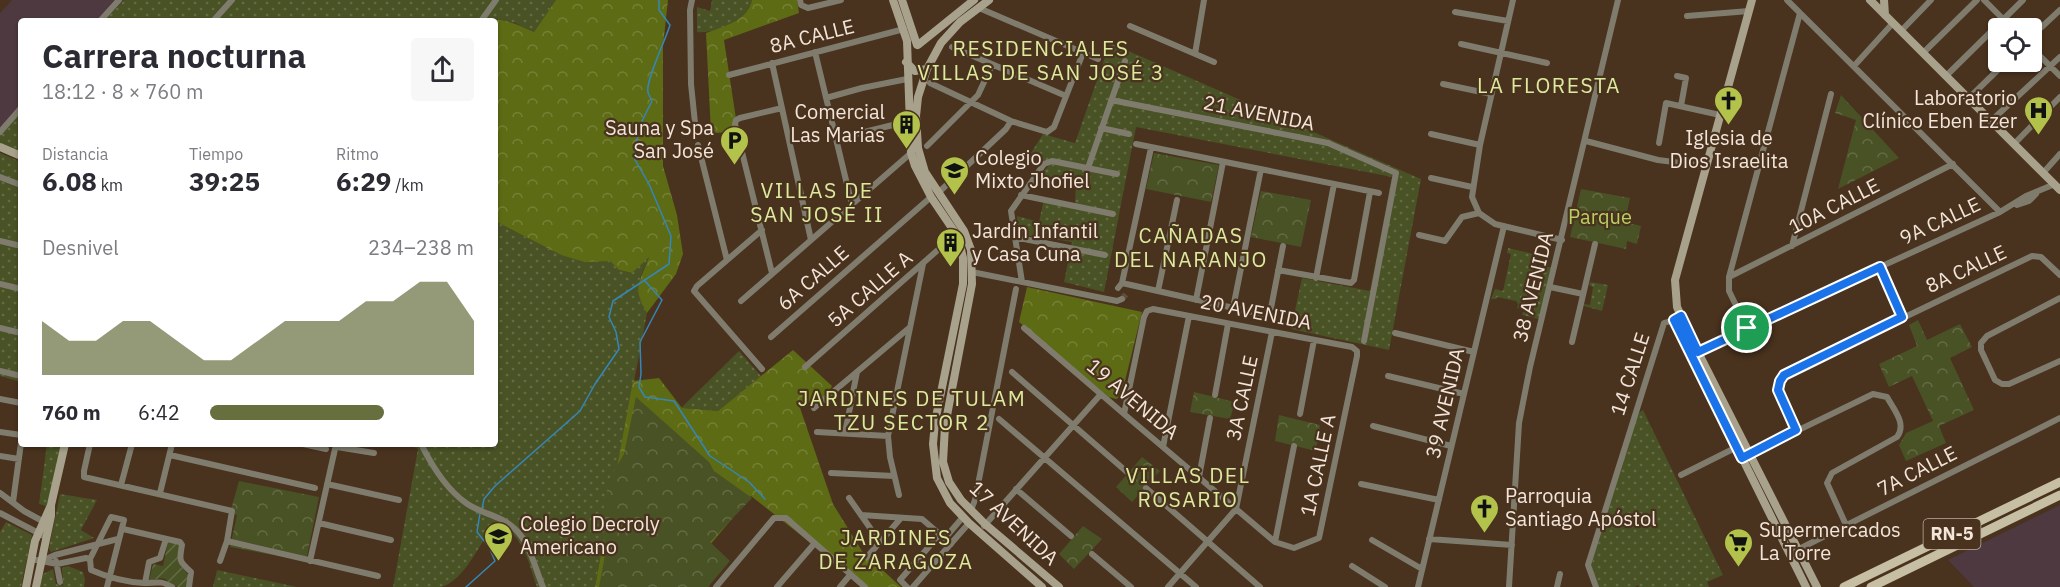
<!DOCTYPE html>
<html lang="es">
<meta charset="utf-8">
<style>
:root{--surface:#fff;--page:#f7f7f7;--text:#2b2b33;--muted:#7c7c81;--accent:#686f3e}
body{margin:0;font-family:"IBM Plex Sans",sans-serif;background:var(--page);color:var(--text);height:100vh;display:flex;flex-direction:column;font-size:22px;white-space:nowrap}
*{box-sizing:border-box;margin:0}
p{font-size:20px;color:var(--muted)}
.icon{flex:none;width:33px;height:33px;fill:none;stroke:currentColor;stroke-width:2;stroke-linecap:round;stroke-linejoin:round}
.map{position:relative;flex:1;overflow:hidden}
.side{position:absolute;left:18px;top:18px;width:480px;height:429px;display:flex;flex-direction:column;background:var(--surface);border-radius:6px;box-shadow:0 2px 4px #0004}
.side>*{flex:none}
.buttons{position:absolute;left:1988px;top:18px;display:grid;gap:12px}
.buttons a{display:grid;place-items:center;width:54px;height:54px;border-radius:6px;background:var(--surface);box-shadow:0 2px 4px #0004;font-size:30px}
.pin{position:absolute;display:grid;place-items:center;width:51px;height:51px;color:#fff;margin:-26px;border:3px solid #fff;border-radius:50%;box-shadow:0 2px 6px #0007}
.round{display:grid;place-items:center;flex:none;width:63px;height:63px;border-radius:6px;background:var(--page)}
.overview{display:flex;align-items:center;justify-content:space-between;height:102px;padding:0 24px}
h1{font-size:33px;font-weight:700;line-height:45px}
.stats{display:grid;grid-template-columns:repeat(3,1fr);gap:9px;height:102px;padding:6px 24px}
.stats div{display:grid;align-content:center}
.stats b{font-size:26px;font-weight:700}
.stats small{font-size:16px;font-weight:400}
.stats p{font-size:16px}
.chart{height:168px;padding:12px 24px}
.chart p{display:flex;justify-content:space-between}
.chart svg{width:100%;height:108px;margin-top:6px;fill:var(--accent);opacity:.7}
ul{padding:0 24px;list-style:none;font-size:20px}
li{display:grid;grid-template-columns:96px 72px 1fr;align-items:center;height:45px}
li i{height:15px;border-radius:8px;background:var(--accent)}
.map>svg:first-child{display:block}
.industrial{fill:#4d393f}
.grass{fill:url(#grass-dots)}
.forest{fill:url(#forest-crowns)}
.park{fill:url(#park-crowns)}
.garden{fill:url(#garden-furrows)}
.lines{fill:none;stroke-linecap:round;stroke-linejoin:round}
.stream{stroke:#3587b9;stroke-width:1.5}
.street-tunnel{stroke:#624d3a;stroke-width:6;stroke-dasharray:6 3;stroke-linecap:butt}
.street{stroke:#7f7c6e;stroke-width:6}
.secondary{stroke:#a8a28c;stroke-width:8}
.primary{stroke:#c7bfa3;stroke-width:9}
.route-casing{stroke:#fff;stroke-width:12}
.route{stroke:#1a73e8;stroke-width:8}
.labels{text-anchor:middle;stroke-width:4.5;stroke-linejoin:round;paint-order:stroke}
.shield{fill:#49321e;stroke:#c0afa1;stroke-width:1.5}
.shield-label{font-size:18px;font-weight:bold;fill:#f3e5d9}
.street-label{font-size:20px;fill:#f3e5d9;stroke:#49321e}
.poi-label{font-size:20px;fill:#f3e5d9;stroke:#49321e;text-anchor:start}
.park-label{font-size:20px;fill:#b9cf61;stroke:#49321e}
.neighbourhood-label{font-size:21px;letter-spacing:1.5px;fill:#ddea9d;stroke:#49321e}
</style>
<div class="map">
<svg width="2060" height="587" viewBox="0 0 2060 587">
<defs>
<pattern id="grass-dots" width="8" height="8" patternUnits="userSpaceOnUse" patternTransform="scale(1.5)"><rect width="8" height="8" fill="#495225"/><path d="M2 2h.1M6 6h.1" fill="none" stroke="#646b44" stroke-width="1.8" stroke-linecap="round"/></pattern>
<pattern id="forest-crowns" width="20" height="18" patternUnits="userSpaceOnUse" patternTransform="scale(1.5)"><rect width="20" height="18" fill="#5d6b14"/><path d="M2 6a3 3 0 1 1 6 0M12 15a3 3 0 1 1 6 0" fill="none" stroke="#758036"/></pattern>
<pattern id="park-crowns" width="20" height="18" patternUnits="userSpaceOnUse" patternTransform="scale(1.5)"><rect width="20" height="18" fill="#495225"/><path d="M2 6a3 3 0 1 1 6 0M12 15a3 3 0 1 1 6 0" fill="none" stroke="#646b44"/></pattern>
<pattern id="garden-furrows" width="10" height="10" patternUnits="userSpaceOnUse" patternTransform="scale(1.5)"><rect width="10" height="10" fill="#495225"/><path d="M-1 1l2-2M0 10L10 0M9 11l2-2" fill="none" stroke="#646b44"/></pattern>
</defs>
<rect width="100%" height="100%" fill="#49321e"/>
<!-- industrial -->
<path class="industrial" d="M12 0H124L104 21H21V110L0 133V13Z
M2060 505V587H1974L1948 560Z"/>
<!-- grass -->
<path class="grass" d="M124 0H556L534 32 515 23 493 18 485 21 454 19 449 21H104Z
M712 0H752C747 21 717 34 697 32V7L710 11Z
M1110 43 1421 179 1389 350 1291 329 1302 278 1370 291 1392 177 1136 127 1104 292 1064 282 1072 242 1018 234 1017 216 1039 222 1044 199 1075 206 1076 181 1040 176 1049 165 1031 153 1043 134 1075 143Z
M21 110V154L0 146V133Z
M0 153 21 162V382L0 376Z
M495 221 561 255 610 261 619 270 631 273 650 255C639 281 632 287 647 313L595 587H537C527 559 524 533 493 522 484 540 462 583 441 587 426 587 408 587 393 587L418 449 408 444H495Z
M1508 248 1538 255 1534 273H1532L1524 310 1517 308 1518 304 1516 301 1497 297 1496 299H1491L1495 289 1503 291 1511 254 1507 253Z
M1545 266 1552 268 1539 319 1522 315 1523 312 1533 313Z
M1590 282 1608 285 1602 311 1584 306V304L1590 305 1593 287 1589 285Z
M739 351 761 376 718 411 681 408Z
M1643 410 1723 575 1707 582 1709 587H1639L1638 585 1635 587H1599L1591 566 1637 414Z
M47 444H62L49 507 39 504Z
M60 494 97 500 81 530 94 538 51 552 49 549Z
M6 522 32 535 21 587H0V532Z
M68 566 83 572 85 579 84 587H40L43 574 53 569 56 584 63 586 62 568Z
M217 570 297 587H213Z"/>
<!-- forest -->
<path class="forest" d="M556 0H668L663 46V166L677 215 683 254 676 274 647 313C631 286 640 283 649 257L632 273 619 270 610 261 585 262 561 255 495 221V21H485C501 16 519 25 534 32Z
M752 0H797L799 13 724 40 738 132 711 133 706 33C725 26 747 21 752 0Z
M1027 287 1142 312 1121 397 1116 399 1109 397 1019 322Z
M793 350 832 386 823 403 798 402 833 504 862 551 901 587H867L751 496 710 545 708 587H595L633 381 659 378 682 408 718 411Z"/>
<!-- park -->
<path class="park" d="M1841 95 1899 158 1838 189 1856 120 1835 113Z
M1154 153 1219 165 1211 202 1146 189Z
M1581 189 1630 198 1625 222 1641 226 1637 244 1627 241 1626 249 1570 237Z
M1261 191 1311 200 1301 247 1251 237Z
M1918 320 1927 340 1960 324 1972 347 1950 358 1974 410 1939 426 1946 443 1906 461 1899 445 1906 433 1933 421 1912 376 1889 387 1879 364 1917 346 1909 325Z
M1194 392 1235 402 1230 419 1190 412Z
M636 397 709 462 714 471 752 498 710 542 730 561 708 587H599L605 555 603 512 609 479 624 454Z
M1279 415 1320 425 1316 451 1275 441Z
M1142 457 1160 471 1132 502 1116 487Z
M239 481 319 497 306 561 230 547 237 515 230 513Z
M1083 526 1102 539 1074 569 1059 554Z"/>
<!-- garden -->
<path class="garden" d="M168 542 181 545 178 561 190 578 188 587C185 587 181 587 178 587 163 582 170 574 149 581L153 564 163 566Z"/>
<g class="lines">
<!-- stream -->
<path class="stream" d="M645 281 662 300 640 342 641 374 639 387 645 397 674 401 710 456 749 482 765 499
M482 509 484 499 495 486 580 411 595 384 619 349 616 332 609 317 613 301 669 264 671 236 649 184 634 158 639 127 652 101C651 98 648 95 648 92 645 82 666 39 670 25L659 10V0
M466 587 495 561 489 547 477 532 480 513"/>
<!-- street-tunnel -->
<path class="street-tunnel" d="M1122 299 1127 293"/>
<!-- street -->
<path class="street" d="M692 0 690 10 691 84 695 123
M800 0 801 5 808 8 841 0
M1513 0 1480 145 1472 197 1479 213 1495 224 1562 240
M1787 0 2000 212
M1984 0 2012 28
M979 8 1098 59
M1455 12 1508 21
M1687 16 1749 11
M100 21 119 0
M213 21 232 0
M481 21 496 0
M1130 26 1214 62
M1901 31 1931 0
M2031 37 2060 10
M1461 44 1547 63
M952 47 1066 96
M2031 47 2060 76
M815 52 852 205
M1923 53 1977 0
M1195 54 1204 0
M772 63 811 240
M1854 66 1893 23
M729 75 904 29
M1677 76 1686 78 1681 106
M1946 76 2023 0
M930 83 1011 121 1047 132 1054 127 1083 53
M1443 84 1491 94
M826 98 862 88 907 79
M1969 98 2006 62
M1111 100 1328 143 1396 173 1364 341
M1991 121 2060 57
M1101 128 1129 134
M0 132 21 108
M1431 134 1480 145
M836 139 909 121
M1586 141 1658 160 1705 166
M1659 143 1666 103 1720 115
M1136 144 1379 193
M2014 144 2060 97
M698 145 727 260
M927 146 978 95 992 65
M1088 168 1125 61
M2043 173 2060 154
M0 177 21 185
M1431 178 1472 187
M938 193 1006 129 1011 121
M1021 195 1113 214
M2017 205 2029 201 2036 194
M762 230 697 286 694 291 762 369
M1419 235 1445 241 1462 217 1479 213
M1014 237 1105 255
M0 241 21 246
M1792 246 1831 94
M1880 267 1902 317
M1278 270 1351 283 1354 280 1370 192
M972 272 1117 301 1122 299
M772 273 735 124 736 120 740 118 782 108
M1729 277 1953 164
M1316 278 1334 184
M1022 282 1011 211 1044 164 1052 161 1117 174
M1122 283 1265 315 1271 308 1283 246
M0 284 21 289
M1550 287 1583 294
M1118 288 1122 283 1151 148
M1158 291 1177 200
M2060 298 1987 336 1981 343V350L1995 380 2002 384H2009L2060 361
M1196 300 1223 162
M741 301 911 153
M1233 308 1261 169
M0 328 21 333
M1024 328 1124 414 1275 542 1294 548 1319 538 1357 356V351L1352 347 1153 309 1147 311 1144 317 1124 414
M1747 328 1729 291V277L1800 13
M1395 333 1474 352
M771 337 931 197
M1572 342 1595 244
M1695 354 1747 328 2000 212 2026 196 2055 184
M805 367 956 234
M0 371 21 376
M1012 372 1127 472
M1388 376 1464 394
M1215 395 1228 324
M0 399 21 403
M814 408 909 328
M1300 414 1314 340
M999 419 1196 587
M1373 426 1451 446
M1796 430 1778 390 1780 381 1784 375 2032 256 2041 257 2060 275
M0 432 21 435
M817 432 888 436
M845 433 857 372
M90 444 84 471V477L232 511 227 541 220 561
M303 444 326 449
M421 444C432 466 446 489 466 503 481 514 501 515 515 529 530 543 535 568 543 587
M337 447 374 453
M1163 447 1189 316
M170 455 315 488
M1747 455 1873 394 1887 397C1894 410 1907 424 1897 437L1832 473 1827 483 1846 525
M0 456 19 459
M831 473 894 476
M1681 475 1737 447
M1199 477 1210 418
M327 484 399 500
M1361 484 1439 500
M121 485 132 444
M1146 488 1260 587
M1016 489 1071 536
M0 493 24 511 46 523
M160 493 172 444
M899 495 890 457 888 436 923 264
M849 498 880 542
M13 502 21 443
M971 510 975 500 1016 289
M0 513 46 537
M861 515 922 519 951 544
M319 523 391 540
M984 526 1101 394
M123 529 180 542 182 545C179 561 179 561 191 572L189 587
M945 538 963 517
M1429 539 1512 545
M1372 540 1422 569
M227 541 378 576
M1275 542 1294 446
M1795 551 2060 418
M1092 554 1131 587
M867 557 901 518
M31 559 57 564 86 558 90 559 91 570C107 577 126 582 144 583 156 583 161 580 172 587
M90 559 111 517 124 520 107 587
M42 561 55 555 118 539
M56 561 60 582
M310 561 335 449
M1352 566 1385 587
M145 583 149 562 160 558 166 539
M716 587 774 518H786L865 587
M777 587 814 544
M840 587 850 575
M907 587 900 580 940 534
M913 587 969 523
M1168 587 1236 509 1272 332
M1418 587 1504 226
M1509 587 1519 423 1530 367 1618 0
M1557 587 1560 574
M1596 587 1588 565 1664 323 1674 320"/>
<!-- secondary -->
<path class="secondary" d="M893 0 907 41 911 153 915 166 931 197 956 234 960 245 963 258V284L935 422 933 444 937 478 950 503 969 523 1042 587
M902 0 917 45
M989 0 960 22 941 43 927 69 918 97 916 116 918 148 925 172 964 231 971 250 972 284 945 426 943 462 949 482 961 500 985 524 1059 587
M1752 0 1675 280 1677 307 1698 352 1817 587
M1870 0 2060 190
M1884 0 1885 15
M918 45 974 0
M906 62 915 71 927 69
M0 147 21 156
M1681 316 1674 320 1806 587
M26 587 35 541 51 505
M36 587 51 516V505L65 444"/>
<!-- primary -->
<path class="primary" d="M1844 587 2060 482
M1871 587 2060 495"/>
</g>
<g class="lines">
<defs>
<path id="route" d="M1880 267 1902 317 1784 375 1780 381 1778 390 1796 430 1742 458 1674 320 1681 316 1698 352Z"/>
</defs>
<!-- route casing -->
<use href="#route" class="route-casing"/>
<!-- route -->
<use href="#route" class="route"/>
</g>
<!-- icons -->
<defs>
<symbol id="church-pin" viewBox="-11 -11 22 30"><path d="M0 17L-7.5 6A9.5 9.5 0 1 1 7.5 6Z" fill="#b2c24b" stroke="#49321e"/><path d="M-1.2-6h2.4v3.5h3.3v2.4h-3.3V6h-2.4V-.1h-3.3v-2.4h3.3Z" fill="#111"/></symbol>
<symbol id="hospital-pin" viewBox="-11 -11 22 30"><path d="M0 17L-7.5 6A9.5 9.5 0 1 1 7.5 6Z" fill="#b2c24b" stroke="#49321e"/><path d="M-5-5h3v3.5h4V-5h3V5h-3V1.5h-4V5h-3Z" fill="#111"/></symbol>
<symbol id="building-pin" viewBox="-11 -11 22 30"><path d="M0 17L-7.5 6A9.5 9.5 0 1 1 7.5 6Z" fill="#b2c24b" stroke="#49321e"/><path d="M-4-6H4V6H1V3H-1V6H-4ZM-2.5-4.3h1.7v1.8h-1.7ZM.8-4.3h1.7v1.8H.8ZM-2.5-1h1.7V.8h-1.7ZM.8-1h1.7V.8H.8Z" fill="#111"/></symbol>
<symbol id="parking-pin" viewBox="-11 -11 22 30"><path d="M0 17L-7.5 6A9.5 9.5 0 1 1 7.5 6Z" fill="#b2c24b" stroke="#49321e"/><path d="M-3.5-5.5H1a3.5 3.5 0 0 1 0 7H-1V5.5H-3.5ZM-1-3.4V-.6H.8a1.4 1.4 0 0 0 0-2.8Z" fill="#111"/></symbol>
<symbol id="school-pin" viewBox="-11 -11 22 30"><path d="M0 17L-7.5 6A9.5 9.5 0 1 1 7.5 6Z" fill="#b2c24b" stroke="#49321e"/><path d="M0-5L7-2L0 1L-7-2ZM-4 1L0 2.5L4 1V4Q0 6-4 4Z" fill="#111"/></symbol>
<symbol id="supermarket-pin" viewBox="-11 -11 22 30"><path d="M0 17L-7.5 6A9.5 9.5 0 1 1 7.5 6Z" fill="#b2c24b" stroke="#49321e"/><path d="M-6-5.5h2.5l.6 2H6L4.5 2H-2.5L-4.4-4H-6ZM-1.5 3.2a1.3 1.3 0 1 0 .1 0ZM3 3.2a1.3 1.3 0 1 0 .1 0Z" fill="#111"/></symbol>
</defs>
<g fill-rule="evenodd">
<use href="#church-pin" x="1712" y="84" width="33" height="45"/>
<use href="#hospital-pin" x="2022" y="94" width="33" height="45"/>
<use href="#building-pin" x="890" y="108" width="33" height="45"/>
<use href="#parking-pin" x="718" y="124" width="33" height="45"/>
<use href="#school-pin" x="938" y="154" width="33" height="45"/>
<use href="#building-pin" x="934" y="226" width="33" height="45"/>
<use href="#church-pin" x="1468" y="492" width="33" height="45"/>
<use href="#school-pin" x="482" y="520" width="33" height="45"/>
<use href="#supermarket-pin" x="1722" y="526" width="33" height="45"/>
</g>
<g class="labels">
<!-- shield labels -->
<rect class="shield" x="1923.5" y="519" width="57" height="30" rx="4.5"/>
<g class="shield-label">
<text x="1952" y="540">RN-5</text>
</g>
<!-- street labels -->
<g class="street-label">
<text transform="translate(812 36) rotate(-14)" y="7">8A CALLE</text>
<text transform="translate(1259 113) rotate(11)" y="7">21 AVENIDA</text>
<text transform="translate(1834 206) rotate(-27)" y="7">10A CALLE</text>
<text transform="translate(1940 221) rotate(-25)" y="7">9A CALLE</text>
<text transform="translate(1966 269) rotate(-25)" y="7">8A CALLE</text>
<text transform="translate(813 278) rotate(-41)" y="7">6A CALLE</text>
<text transform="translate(1533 287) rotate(-76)" y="7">38 AVENIDA</text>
<text transform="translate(870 289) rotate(-41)" y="7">5A CALLE A</text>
<text transform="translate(1256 312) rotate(11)" y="7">20 AVENIDA</text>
<text transform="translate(1630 374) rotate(-72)" y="7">14 CALLE</text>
<text transform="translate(1242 398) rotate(-78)" y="7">3A CALLE</text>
<text transform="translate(1133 399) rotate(40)" y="7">19 AVENIDA</text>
<text transform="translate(1445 403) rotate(-77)" y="7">39 AVENIDA</text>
<text transform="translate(1318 465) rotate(-78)" y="7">1A CALLE A</text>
<text transform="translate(1917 471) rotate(-27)" y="7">7A CALLE</text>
<text transform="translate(1014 523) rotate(43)" y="7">17 AVENIDA</text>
</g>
<!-- poi labels -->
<g class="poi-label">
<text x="2017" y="105" text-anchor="end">Laboratorio<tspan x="2017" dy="23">Clínico Eben Ezer</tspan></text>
<text x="885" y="119" text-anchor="end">Comercial<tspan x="885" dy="23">Las Marias</tspan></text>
<text x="714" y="135" text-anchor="end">Sauna y Spa<tspan x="714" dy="23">San José</tspan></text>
<text x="1729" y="145" text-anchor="middle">Iglesia de<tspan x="1729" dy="23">Dios Israelita</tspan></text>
<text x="975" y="165">Colegio<tspan x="975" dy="23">Mixto Jhofiel</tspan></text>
<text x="972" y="238">Jardín Infantil<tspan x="972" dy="23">y Casa Cuna</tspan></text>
<text x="1505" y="503">Parroquia<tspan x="1505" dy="23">Santiago Apóstol</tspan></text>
<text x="520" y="531">Colegio Decroly<tspan x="520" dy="23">Americano</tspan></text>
<text x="1759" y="537">Supermercados<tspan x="1759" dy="23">La Torre</tspan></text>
</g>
<!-- park labels -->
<g class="park-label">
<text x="1600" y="224">Parque</text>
</g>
<!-- neighbourhood labels -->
<g class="neighbourhood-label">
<text x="1041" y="56">RESIDENCIALES<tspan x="1041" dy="24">VILLAS DE SAN JOSÉ 3</tspan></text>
<text x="1549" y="93">LA FLORESTA</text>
<text x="817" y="198">VILLAS DE<tspan x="817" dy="24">SAN JOSÉ II</tspan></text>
<text x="1191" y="243">CAÑADAS<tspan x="1191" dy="24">DEL NARANJO</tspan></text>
<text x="912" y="406">JARDINES DE TULAM<tspan x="912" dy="24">TZU SECTOR 2</tspan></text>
<text x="1188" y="483">VILLAS DEL<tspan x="1188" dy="24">ROSARIO</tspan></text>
<text x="896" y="545">JARDINES<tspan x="896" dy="24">DE ZARAGOZA</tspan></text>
</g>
</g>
</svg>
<div class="buttons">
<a><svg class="icon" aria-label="locate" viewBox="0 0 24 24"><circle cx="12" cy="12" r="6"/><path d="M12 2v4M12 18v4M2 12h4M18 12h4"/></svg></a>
</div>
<div class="pin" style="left:1747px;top:328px;background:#1e9e55"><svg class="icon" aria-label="arrive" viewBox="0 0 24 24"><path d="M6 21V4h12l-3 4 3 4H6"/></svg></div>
<section class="side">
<div class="overview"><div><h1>Carrera nocturna</h1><p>18:12 · 8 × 760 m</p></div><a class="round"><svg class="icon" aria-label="share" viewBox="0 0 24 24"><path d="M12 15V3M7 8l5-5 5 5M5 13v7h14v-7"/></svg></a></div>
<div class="stats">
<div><p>Distancia</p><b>6.08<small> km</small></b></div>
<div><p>Tiempo</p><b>39:25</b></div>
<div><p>Ritmo</p><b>6:29<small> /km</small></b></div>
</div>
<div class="chart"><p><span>Desnivel</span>234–238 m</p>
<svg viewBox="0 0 160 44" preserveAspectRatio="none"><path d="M0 44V22L10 30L20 30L30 22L40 22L50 30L60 38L70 38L80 30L90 22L100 22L110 22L120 14L130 14L140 6L150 6L160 22V44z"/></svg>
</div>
<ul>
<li><b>760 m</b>6:42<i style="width:66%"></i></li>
</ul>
</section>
</div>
